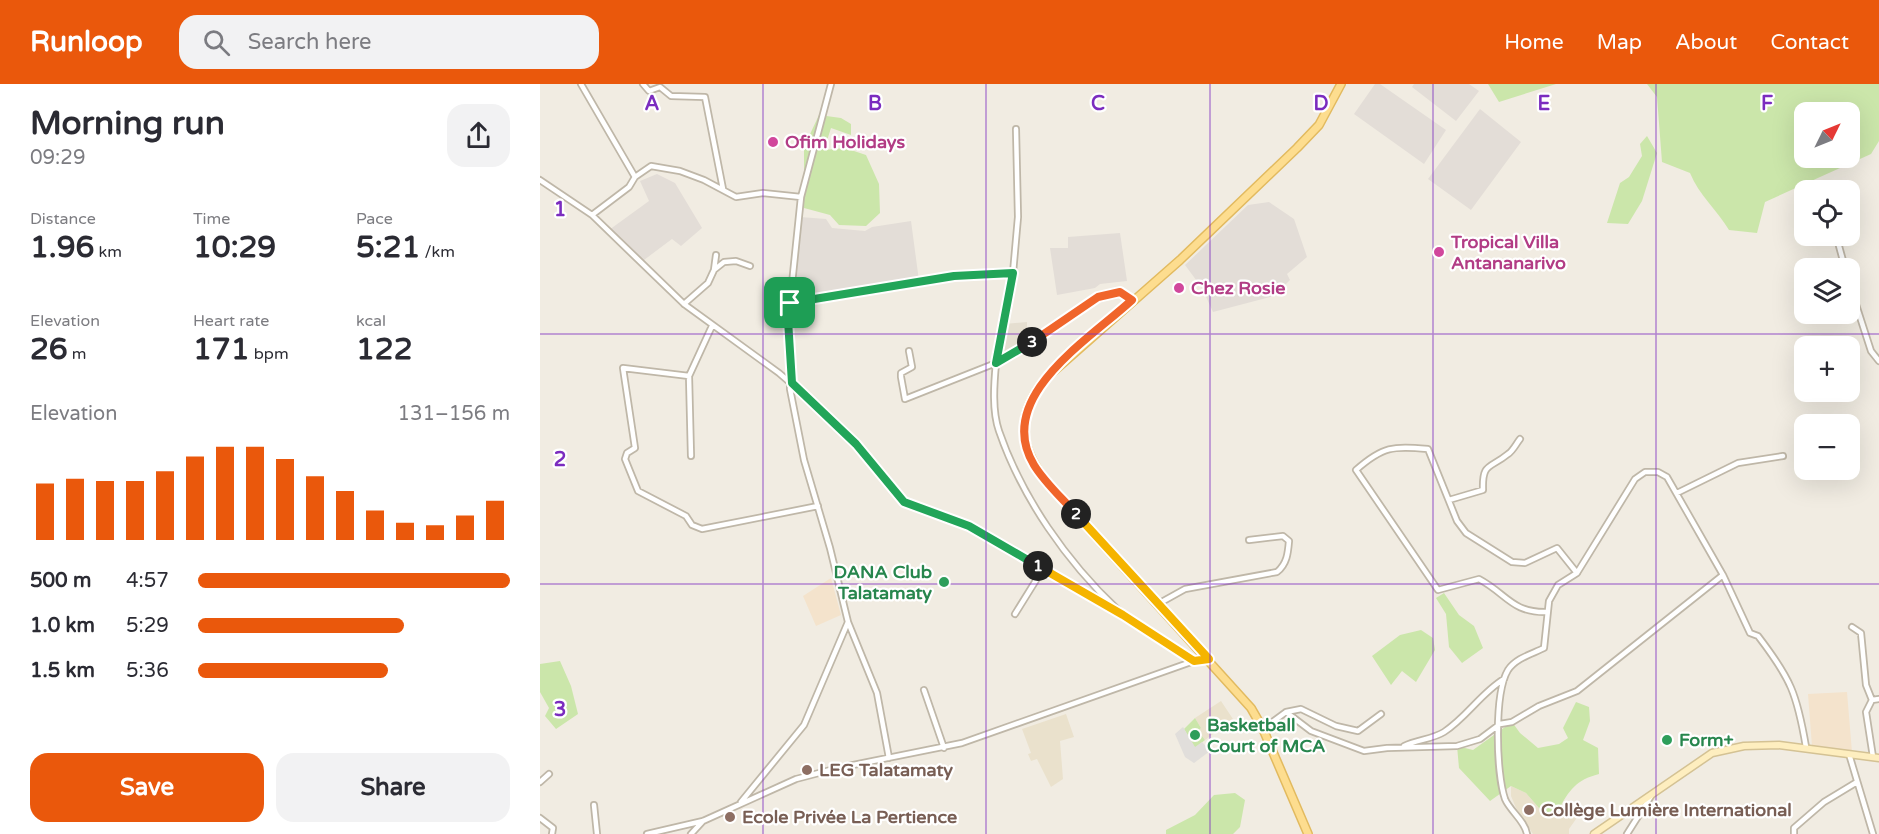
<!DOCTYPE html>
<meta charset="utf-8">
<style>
:root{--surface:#fff;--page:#f2f2f3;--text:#2b2b33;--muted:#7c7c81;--accent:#ea580c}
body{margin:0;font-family:"Varela Round",sans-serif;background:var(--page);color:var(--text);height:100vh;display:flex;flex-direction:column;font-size:22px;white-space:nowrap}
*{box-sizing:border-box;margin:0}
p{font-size:20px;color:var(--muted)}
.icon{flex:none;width:33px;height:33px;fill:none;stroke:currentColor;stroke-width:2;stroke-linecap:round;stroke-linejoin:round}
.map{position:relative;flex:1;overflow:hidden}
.details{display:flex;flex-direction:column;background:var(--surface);width:540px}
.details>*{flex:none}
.needle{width:39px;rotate:47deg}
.fabs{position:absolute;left:1254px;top:18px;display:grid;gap:12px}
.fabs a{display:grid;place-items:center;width:66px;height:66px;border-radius:12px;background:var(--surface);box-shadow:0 6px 24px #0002;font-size:30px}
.pin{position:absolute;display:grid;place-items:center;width:51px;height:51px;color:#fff;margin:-26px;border-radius:12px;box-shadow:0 3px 9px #0006}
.km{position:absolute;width:30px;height:30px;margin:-15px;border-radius:50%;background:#222;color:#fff;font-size:16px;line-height:30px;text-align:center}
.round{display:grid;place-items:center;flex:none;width:63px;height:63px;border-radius:18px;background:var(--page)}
.summary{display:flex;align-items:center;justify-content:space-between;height:102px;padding:0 30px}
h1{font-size:33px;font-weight:700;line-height:45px}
.metrics{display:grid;grid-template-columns:repeat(3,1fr);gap:9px;height:102px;padding:6px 30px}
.metrics div{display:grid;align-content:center}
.metrics b{font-size:30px;font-weight:700}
.metrics small{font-size:16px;font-weight:400}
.metrics p{font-size:16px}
.chart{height:168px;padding:12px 30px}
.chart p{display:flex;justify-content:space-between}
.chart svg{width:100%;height:108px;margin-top:6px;stroke:var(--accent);stroke-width:6}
.action{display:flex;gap:12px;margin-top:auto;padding:12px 30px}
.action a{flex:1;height:69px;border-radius:18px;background:var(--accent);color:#fff;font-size:24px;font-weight:700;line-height:69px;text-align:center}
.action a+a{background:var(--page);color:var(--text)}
ul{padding:0 30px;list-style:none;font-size:20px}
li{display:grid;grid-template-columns:96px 72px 1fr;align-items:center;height:45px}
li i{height:15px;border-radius:8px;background:var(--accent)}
header{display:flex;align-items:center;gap:36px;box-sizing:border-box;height:84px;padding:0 30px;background:var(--accent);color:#fff}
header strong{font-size:28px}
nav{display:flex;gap:33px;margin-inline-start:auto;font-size:21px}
.search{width:420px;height:54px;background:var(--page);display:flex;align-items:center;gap:15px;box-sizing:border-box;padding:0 21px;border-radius:18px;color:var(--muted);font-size:22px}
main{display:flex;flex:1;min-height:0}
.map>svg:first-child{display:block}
.residential{fill:#e5ded0}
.commercial{fill:#f4e3cc}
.industrial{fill:#e3ddd7}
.education{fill:#eae1cc}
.green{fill:#cbe6aa;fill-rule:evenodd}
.parking{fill:#e1dedb}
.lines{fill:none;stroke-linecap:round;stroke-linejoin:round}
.street-casing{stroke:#bfb7a8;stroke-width:8}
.secondary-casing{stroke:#d4c294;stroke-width:9}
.primary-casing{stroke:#e2ba5f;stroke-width:10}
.street{stroke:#fff;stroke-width:4.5}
.secondary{stroke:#feeebf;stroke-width:6}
.primary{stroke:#fddd8f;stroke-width:7}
.split-1-casing{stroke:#fff;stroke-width:12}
.split-2-casing{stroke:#fff;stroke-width:12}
.split-3-casing{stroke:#fff;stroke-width:12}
.split-4-casing{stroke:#fff;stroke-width:12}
.split-1{stroke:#22a559;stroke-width:8}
.split-2{stroke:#f5b400;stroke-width:8}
.split-3{stroke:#f0652b;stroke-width:8}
.split-4{stroke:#22a559;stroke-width:8}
.grid{fill:none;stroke:#7b2cbf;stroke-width:1.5;stroke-opacity:0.55}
.hotel-dot{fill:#d1479c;stroke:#fff;stroke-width:2}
.leisure-dot{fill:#2e9e5b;stroke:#fff;stroke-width:2}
.education-dot{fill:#8d6e63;stroke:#fff;stroke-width:2}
.labels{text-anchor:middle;stroke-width:4.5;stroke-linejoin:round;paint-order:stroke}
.hotel-label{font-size:18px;font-weight:bold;fill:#b23c85;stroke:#fff;text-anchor:start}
.leisure-label{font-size:18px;font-weight:bold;fill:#27864d;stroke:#fff;text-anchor:start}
.education-label{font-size:18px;font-weight:bold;fill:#785e54;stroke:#fff;text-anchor:start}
.grid-label{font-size:20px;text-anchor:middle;font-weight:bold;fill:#7b2cbf;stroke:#fff;stroke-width:4.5;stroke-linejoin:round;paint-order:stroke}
</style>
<header>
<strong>Runloop</strong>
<div class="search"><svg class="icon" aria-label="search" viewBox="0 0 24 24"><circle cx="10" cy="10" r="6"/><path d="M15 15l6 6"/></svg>Search here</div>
<nav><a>Home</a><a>Map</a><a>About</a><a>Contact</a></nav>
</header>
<main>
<section class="details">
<div class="summary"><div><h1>Morning run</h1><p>09:29</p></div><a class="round"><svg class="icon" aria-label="share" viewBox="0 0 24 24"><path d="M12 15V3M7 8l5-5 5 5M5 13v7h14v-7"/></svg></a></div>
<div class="metrics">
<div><p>Distance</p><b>1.96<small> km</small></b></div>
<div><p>Time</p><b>10:29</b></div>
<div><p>Pace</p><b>5:21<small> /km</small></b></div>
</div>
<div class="metrics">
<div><p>Elevation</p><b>26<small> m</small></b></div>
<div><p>Heart rate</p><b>171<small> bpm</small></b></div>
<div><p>kcal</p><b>122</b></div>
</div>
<div class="chart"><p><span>Elevation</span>131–156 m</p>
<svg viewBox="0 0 160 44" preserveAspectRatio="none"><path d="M5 44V21M15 44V19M25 44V20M35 44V20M45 44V16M55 44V10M65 44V6M75 44V6M85 44V11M95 44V18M105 44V24M115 44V32M125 44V37M135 44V38M145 44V34M155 44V28"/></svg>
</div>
<ul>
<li><b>500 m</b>4:57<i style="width:100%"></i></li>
<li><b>1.0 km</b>5:29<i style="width:66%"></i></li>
<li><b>1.5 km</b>5:36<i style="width:61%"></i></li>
</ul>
<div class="action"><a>Save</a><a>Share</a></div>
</section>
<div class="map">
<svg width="1339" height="750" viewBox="0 0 1339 750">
<rect width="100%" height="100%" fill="#f1ece2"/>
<!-- residential -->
<path class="residential" d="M487 238V256L464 270 460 268 464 240Z"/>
<!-- commercial -->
<path class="commercial" d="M291 494 301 531 276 542 263 512Z
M1307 608 1312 668 1272 662 1268 610Z"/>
<!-- industrial -->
<path class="industrial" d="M835 0H840L906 46 884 80 814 30Z
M874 0H929L939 7 916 37 872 3Z
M940 25 981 58 931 126 888 95Z
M117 90 135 99 162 144 141 162 132 155 100 179 69 146 109 117 100 97Z
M729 118 754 135 767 173 747 190 750 196 734 212 673 228 662 204 645 181 708 121Z
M260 133 286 135 292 144 325 147 332 143 371 137 379 197 252 214Z
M580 149 587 197 560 200 555 204 517 211 510 164H528V153Z"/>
<!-- education -->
<path class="education" d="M681 617 693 635 665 656 658 647 661 644 655 634Z
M526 630 534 653 520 657 523 695 511 703 497 675 491 677 488 670 491 669 482 645Z
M971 702 986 709 1005 731 1014 725 1023 732 1033 717 1041 728 1029 745V750H993L976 724 971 712Z"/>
<!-- green -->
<path class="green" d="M948 0H1016L959 18Z
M1107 0H1339V57L1331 70 1225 118 1217 149 1189 146C1177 126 1159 111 1150 89L1122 78 1117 13ZM1310 28V74H1264V28Z
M279 31 301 34 311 40V51L291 44 284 66 305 64 326 71 339 100 340 129 326 142 299 141 290 131 264 124V63Z
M1107 52 1117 69 1102 117 1088 140 1067 139 1080 99 1089 93 1102 72 1100 60Z
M904 509 919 531 934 542 943 564 922 579 909 563 906 530 896 514Z
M881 546 893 554 895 566 876 598 862 587 851 601 832 572 860 551Z
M20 577 31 602 38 630 16 645 5 632 9 624 0 608V580Z
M1036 618 1049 623 1050 637 1043 656 1058 664 1059 690C1036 696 1029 706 1018 727L1005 731 986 709 971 702 950 717 919 684 917 662 933 666 972 638 980 649 998 664 1019 660 1028 654 1023 644Z
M655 634 661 644 658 647 665 656 655 664 644 645Z
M695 709 705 716 700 743 693 750H626V746L655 731 674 711Z"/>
<!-- parking -->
<path class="parking" d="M643 643 655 663 662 658 670 667 654 679 645 673 635 650Z"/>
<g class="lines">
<defs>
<path id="street" d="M41 0 95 93 89 103 52 131 144 220 239 289 268 314 316 360 364 418 429 442 583 531 654 577 669 575
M103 0 109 7 120 3 131 12 165 13 183 105
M95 93 111 82 140 87 164 96 196 113 223 109 261 113 250 219
M0 96 52 131
M261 113 291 0
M1299 162 1305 184
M174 186 176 171
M473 189 478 133 476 45
M1310 202 1331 267 1339 277
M144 220 168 199 174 186 184 178 196 177 210 182
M369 267 372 283 361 289V293L365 315 456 279
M456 279C454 300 452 327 459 347 482 414 527 478 578 526
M149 292 83 284 95 364 87 369 85 375 98 407 146 432 152 441 162 445 278 422
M151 372 149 292 172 242
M1137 409 1198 379 1243 372
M909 416 943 406C942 378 950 385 968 370 973 367 976 360 980 355
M618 520 645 505 737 488C747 480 748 469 749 457L743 452 709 456
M1007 528C972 529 967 510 939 495L898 506 816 386C843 362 853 362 888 365L917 437 926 449 972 478 985 479 1017 464 1037 489
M475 530 503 485
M308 538 337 609 349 674
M1312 543 1321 549 1326 601 1332 616
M384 606 404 664
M746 628 761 625 796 642 818 647 841 630
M723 645 746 628 771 647 824 667 847 664 917 662 940 655 960 640 972 638 999 622 1037 607 1183 491
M864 662C876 656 893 655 904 648 927 633 941 609 964 595
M1309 670 1333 750
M1333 673 1326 628 1332 616 1339 615
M0 698 9 690
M201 718 264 641 308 538 290 464 264 376 250 305V219L414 192 473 189 456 279 505 250 558 213 580 208 593 216
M54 721 57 750
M0 734 13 744 12 750
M107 750 163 737 256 695 298 684 422 659 654 577
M151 750 163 737
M987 750C985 737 970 727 965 715 956 689 954 609 968 586 976 574 992 570 1004 564L1009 517 1018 501 1037 489 1095 395 1105 388H1118L1127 393 1183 491 1210 549 1218 552C1251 595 1257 610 1266 663
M1087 750 1111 712
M1254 750V744L1284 718 1317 698"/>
<path id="secondary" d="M1054 750 1172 669 1204 662 1239 661 1339 674"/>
<path id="primary" d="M768 750 723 645 711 624 508 400C479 363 474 332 506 294L640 176 757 64 779 41 801 0"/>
</defs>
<!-- street casing -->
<use href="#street" class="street-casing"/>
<!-- secondary casing -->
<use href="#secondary" class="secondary-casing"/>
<!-- primary casing -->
<use href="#primary" class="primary-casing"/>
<!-- street -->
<use href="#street" class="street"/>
<!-- secondary -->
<use href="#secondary" class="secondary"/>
<!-- primary -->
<use href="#primary" class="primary"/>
</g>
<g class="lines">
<defs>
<path id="split-1" d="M250 219 248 236 252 299 316 360 364 418 429 442 498 482"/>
<path id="split-2" d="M498 482 583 531 654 577 669 575 536 430"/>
<path id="split-3" d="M492 258 558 213 580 208 592 216C550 255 453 313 494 381 505 399 522 414 536 430"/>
<path id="split-4" d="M250 219 414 192 473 189 456 279 492 258"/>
</defs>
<!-- split-1 casing -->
<use href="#split-1" class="split-1-casing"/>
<!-- split-2 casing -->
<use href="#split-2" class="split-2-casing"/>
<!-- split-3 casing -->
<use href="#split-3" class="split-3-casing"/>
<!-- split-4 casing -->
<use href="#split-4" class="split-4-casing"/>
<!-- split-1 -->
<use href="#split-1" class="split-1"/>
<!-- split-2 -->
<use href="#split-2" class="split-2"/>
<!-- split-3 -->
<use href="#split-3" class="split-3"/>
<!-- split-4 -->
<use href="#split-4" class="split-4"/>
</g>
<!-- grid -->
<path class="grid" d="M223 0V750M446 0V750M670 0V750M893 0V750M1116 0V750M0 250H1339M0 500H1339"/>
<!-- markers -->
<g class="hotel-dot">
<circle cx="233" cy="58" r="6"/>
<circle cx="899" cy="168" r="6"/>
<circle cx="639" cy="204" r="6"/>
</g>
<g class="leisure-dot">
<circle cx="404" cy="498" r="6"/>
<circle cx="655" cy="651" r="6"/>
<circle cx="1127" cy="656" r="6"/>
</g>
<g class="education-dot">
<circle cx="267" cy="686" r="6"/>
<circle cx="989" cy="726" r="6"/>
<circle cx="190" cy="733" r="6"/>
</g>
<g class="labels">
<!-- hotel labels -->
<g class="hotel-label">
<text x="245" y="64">Ofim Holidays</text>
<text x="911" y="164">Tropical Villa<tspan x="911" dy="21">Antananarivo</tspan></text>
<text x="651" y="210">Chez Rosie</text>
</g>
<!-- leisure labels -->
<g class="leisure-label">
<text x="392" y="494" text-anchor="end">DANA Club<tspan x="392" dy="21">Talatamaty</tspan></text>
<text x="667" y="647">Basketball<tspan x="667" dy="21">Court of MCA</tspan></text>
<text x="1139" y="662">Form+</text>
</g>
<!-- education labels -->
<g class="education-label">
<text x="279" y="692">LEG Talatamaty</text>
<text x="1001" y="732">Collège Lumière International</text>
<text x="202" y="739">Ecole Privée La Pertience</text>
</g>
</g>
<g class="grid-label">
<text x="112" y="26">A</text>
<text x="335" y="26">B</text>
<text x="558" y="26">C</text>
<text x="781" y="26">D</text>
<text x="1004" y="26">E</text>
<text x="1227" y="26">F</text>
<text x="20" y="132">1</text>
<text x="20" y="382">2</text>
<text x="20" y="632">3</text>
</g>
</svg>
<div class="fabs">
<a><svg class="needle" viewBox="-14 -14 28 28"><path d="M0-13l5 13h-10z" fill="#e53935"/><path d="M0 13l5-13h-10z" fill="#7c7c81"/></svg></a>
<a><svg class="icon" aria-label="locate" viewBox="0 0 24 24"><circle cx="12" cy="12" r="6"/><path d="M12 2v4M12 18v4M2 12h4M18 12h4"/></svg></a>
<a><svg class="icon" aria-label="layers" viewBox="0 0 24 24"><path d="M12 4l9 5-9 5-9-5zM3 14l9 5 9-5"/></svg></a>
<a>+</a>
<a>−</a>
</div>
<div class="pin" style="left:250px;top:219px;background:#1e9e55"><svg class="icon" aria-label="arrive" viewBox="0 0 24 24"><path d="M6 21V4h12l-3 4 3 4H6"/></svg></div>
<b class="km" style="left:498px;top:482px">1</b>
<b class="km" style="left:536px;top:430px">2</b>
<b class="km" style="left:492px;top:258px">3</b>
</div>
</main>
